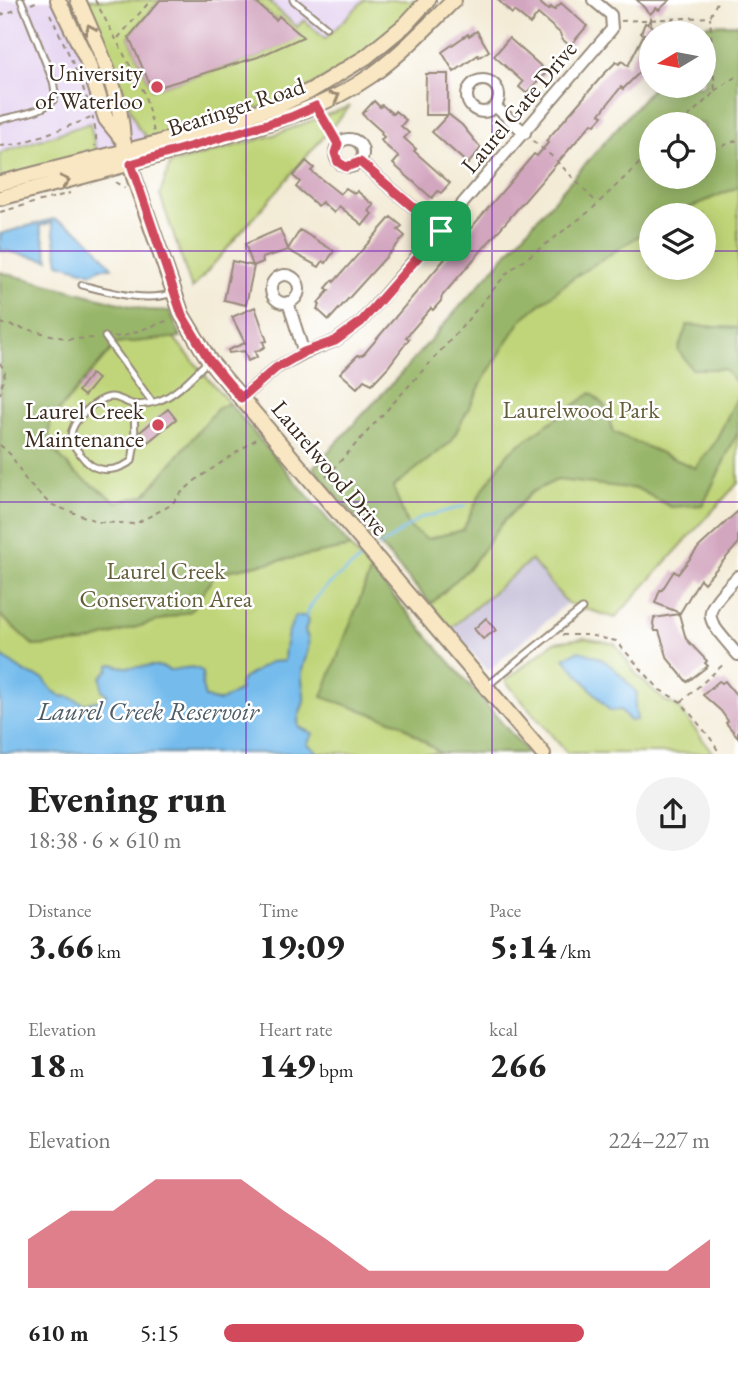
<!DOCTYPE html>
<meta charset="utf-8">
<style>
:root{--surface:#fff;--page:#f2f2f2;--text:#222;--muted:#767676;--accent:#d1495b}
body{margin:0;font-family:"EB Garamond",serif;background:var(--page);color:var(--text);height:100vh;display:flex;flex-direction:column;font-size:26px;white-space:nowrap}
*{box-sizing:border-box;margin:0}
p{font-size:23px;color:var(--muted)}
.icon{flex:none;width:38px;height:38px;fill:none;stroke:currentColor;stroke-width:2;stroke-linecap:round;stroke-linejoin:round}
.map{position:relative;height:754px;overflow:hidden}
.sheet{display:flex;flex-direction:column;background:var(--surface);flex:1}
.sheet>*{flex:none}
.needle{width:46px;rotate:260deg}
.buttons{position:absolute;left:639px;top:21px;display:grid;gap:14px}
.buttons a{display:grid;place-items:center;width:77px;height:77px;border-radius:50%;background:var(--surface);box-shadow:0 4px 18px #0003;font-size:35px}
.pin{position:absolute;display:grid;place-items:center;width:60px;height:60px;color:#fff;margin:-30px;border-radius:14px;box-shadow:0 4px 10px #0006}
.round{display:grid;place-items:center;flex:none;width:74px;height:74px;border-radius:37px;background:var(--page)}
.summary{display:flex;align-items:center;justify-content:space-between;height:119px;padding:0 28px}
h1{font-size:38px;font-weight:800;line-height:52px}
.figures{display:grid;grid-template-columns:repeat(3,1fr);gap:10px;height:119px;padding:7px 28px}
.figures div{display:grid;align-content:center}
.figures b{font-size:35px;font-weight:800}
.figures small{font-size:19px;font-weight:400}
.figures p{font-size:19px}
.chart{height:196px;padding:14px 28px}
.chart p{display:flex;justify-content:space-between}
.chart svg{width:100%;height:126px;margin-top:7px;fill:var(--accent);opacity:.7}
ul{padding:0 28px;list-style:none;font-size:23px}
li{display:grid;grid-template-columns:112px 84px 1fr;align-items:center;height:52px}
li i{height:18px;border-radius:9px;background:var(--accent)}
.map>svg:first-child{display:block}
.built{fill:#e5d3f1}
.industrial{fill:#c7c0d9}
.green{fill:#c0d579;stroke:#7e804c;stroke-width:2;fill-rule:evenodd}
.forest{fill:#98b669;stroke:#6a7044;stroke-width:2;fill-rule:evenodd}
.water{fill:#75bced;stroke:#587386;stroke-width:2}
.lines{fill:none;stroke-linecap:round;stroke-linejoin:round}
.stream{stroke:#75bced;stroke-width:2.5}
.building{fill:#d3a6bf}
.lane-casing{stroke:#978a7a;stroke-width:9}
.street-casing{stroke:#978a7a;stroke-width:14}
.secondary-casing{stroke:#978a7a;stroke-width:18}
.path{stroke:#978a7a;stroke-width:2;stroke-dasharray:5 5;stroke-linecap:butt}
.lane{stroke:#fff;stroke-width:5}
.street{stroke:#fff;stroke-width:10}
.secondary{stroke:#f9e7c3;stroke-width:14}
.oneway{stroke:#9a8870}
.route-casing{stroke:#fff;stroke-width:14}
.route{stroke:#d1495b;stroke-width:9}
.grid{fill:none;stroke:#7b2cbf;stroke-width:2;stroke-opacity:0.55}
.poi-dot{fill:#d1495b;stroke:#fff;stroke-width:2.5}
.labels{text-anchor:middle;stroke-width:5;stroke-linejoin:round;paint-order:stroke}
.poi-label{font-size:24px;fill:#3b2a1e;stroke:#fff;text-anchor:end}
.street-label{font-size:24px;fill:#3b2a1e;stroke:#fff}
.park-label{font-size:24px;fill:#635d39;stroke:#fff}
.water-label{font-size:26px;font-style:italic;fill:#4f5d66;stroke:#fff}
</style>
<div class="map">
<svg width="738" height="754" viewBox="0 0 738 754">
<rect width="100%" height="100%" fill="#fff"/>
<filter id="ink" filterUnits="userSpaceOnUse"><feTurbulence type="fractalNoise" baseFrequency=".0143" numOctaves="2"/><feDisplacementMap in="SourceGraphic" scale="14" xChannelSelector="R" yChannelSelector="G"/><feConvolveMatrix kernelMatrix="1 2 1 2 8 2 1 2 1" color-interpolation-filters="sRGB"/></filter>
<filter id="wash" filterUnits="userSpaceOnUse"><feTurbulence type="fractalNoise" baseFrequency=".00686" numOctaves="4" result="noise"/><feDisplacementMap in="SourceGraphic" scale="28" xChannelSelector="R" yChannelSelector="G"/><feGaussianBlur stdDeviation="1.57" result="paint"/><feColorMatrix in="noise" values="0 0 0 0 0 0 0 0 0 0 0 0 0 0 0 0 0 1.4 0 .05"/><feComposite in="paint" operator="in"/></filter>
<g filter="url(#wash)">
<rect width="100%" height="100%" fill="#f3ebd6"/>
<!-- built -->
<path class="built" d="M0 0H429L287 100 0 184Z"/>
<!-- industrial -->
<path class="industrial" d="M531 560 567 603 488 671 451 628Z"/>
<!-- green -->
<path class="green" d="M86 0H160L129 37 152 89 258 57 301 36 279 17 276 20 253 0H272L270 3 297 27 304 20 325 39 364 0H429L383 45 287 100 148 139 138 128Z
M738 24V483L615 618 567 603 531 560 451 628 313 468 399 376 654 86H704V33H700L707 25ZM651 124H704V177H651ZM651 215H704V268H651Z
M350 106 192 289 160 195 170 164 274 135Z
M90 123 97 156 0 184V153Z
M0 323 163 325 524 753H0Z
M584 638 615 644 637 675 665 701 677 706 713 753H567L505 681 555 642ZM564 657 637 693 630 721 621 710H610Z"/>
<!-- forest -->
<path class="forest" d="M738 24V187L673 215H651V228L573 278 522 319 485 377 451 442 393 487 408 526 427 539 463 530 481 492 509 452 591 393 605 406 613 432 695 468 714 444 738 396V432L703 505 671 507 638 489 557 480 532 492 502 523 471 566 431 604 313 468 399 376 654 86H704V33H700L707 25ZM704 124V177H651V124Z
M0 272 146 310 170 311 181 337 116 344 50 421 49 445 74 472 117 502 145 495 217 409 229 403 351 547 216 573 191 611 83 643 34 646 0 615Z
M687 325 738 328V384L724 369H692L678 350Z
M371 570 528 753H440L399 723 322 697Z"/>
<!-- water -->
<path class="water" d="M53 219C80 227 96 245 112 268H101L92 273 59 263 52 222 40 226 49 260 0 250V234Z
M296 616H306L308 621 305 631C314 647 303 658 302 673 301 683 305 691 304 701 302 710 296 718 299 727L313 734 307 744 319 753H0V655L25 672 44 679 52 690 61 696 70 697 85 704 104 699 107 694 102 690 101 677 109 669V665L113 664C130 673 152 660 169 670 182 670 192 663 203 672L202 686 205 697C222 706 224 698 240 690V684L243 679 270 662 284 661C284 647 288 628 296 616Z
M578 651C608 657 617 671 637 693L635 707 637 720 630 721 621 710 610 711 564 658Z"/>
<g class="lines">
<!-- stream -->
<path class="stream" d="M379 547 420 518 465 506
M306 616C316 590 339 577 360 560"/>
</g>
<g id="blocks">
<!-- building -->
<path class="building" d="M160 0H253L276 20 279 16 303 37 258 57 152 89 129 37Z
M498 0H537L548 10 551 7 554 10 561 3 587 26 570 46 562 39 560 33 538 14 530 24 514 11 512 14Z
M637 0H670L659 10 656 8 650 14Z
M651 17V26L669 33H651V69L645 67 623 89 621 87 600 114 603 116 595 125 592 123 565 154 442 296 441 301 433 310 431 308 406 337 409 339 388 367 372 384 364 380 357 388 340 373 358 355 360 356 364 354 534 154 537 156 548 143 546 141 603 75 616 62 619 64 622 61 628 66 644 34 641 33 645 23 648 24Z
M477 31 489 51 479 57 478 55 454 72 442 52 468 34 469 36Z
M509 38 543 68 541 71 545 74 526 93 519 87 523 82 494 56Z
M426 74H448V114L462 125 481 148 468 164 432 132 448 115H425Z
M374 101 380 107 382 105 393 114 395 111 406 120 401 126 409 133 404 138 416 149 414 151 450 183 441 193 438 191 432 198 393 164 399 157 384 144 381 140 384 137 381 134 382 132 362 114Z
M306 161 314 168 311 171 340 194 346 188 355 194 357 191 374 205 369 211 372 214 363 225 339 206 334 213 322 202 318 206 296 187 300 182 293 176Z
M391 217 402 226 398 230 405 236 329 320 317 309 320 305 318 303 329 290 326 288 333 280 334 282Z
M280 229 288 249 300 230 334 251 326 263 323 261 319 267 288 250 262 258 263 262 253 266 245 244Z
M232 261 254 266 246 305 224 300Z
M255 307 267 341 263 342 265 347 255 352 257 357 248 361 244 351 229 353 228 350 245 343 232 317Z
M91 374 98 379 84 396 78 391Z
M168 409 176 419 148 442 140 432Z
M738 511V544L704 583 700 579 680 613 655 603 660 590H662L674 571 678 574 699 547Z
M679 614 686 639 707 661 705 663 708 666 687 682 668 659 659 631H655L653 624 654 618Z
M486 618 496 630 483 639 474 629Z
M719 681 722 683 725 681 738 697V737L726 723 728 721 721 711 703 695Z"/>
</g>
</g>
<g filter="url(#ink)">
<use href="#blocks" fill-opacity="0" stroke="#978a7a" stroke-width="2"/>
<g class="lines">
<defs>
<path id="lane" d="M293 0 326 27
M0 120C13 116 48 111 54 99 56 93 54 87 53 81L21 0
M82 285C110 292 146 303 173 293
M105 337 152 402
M134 405 135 442 132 461C114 473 94 474 81 455 78 451 73 446 72 441 66 424 96 398 111 397 119 397 124 402 132 404 138 406 151 403 158 401 178 394 194 374 209 360
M487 686 582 609"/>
<path id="street" d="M467 96a16 16 0 1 1 32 0a16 16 0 1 1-32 0Z
M496 107 525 133
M335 153a14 14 0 1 1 28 0a14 14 0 1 1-28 0Z
M360 162 441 231
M271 289a14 14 0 1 1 28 0a14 14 0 1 1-28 0Z
M288 302 304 353
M241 398 276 368 304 353 335 341 361 322 612 29 611 15 593 0
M738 576C700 616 703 614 738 655"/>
<path id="secondary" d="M58 0 87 60 106 119 123 140 134 177 182 315 209 360 543 754
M78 0C97 45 121 91 123 140
M0 183 158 143 281 104 310 91 366 57 405 25 428 0
M0 198C69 180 137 162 205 142 263 125 322 110 372 75 402 53 428 26 454 0"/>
</defs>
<!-- lane casing -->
<use href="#lane" class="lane-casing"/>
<!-- street casing -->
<use href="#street" class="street-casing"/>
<!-- secondary casing -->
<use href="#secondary" class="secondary-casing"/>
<!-- path -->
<path class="path" d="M95 0 144 92 154 132
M31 4 40 0
M50 14C62 39 103 122 95 146
M0 15 16 10
M621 21 710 17 718 0
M118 38 151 0
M715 91 738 75
M321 118 338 144
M680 124 715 92 710 17
M533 141 554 158 597 203
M0 146 19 144 91 118
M704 153 738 140
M115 182 125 188
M0 212 70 193
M0 323 68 339 98 338
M114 337 124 336 169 320
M0 363 5 372 0 394
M0 445 11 455 27 482 50 504 99 522 135 524 171 505 181 493 197 479 258 438
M326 477 455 335 508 272 590 211 651 152
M562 635H588L616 641 660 690 681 702 711 739 720 754
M681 702 725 663"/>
<!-- lane -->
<use href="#lane" class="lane"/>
<!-- street -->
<use href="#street" class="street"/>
<!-- secondary -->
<use href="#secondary" class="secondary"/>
</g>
<!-- one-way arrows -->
<defs><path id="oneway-chevron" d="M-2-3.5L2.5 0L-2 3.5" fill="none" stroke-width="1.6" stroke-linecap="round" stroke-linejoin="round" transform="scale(1.75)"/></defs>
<g class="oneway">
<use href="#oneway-chevron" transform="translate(90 29) rotate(-113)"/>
<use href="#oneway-chevron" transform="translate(335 97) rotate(-28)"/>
<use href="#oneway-chevron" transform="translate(65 181) rotate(-14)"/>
</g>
</g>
<g class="lines" filter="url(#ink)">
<defs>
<path id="route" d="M316 106 338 144 335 153 338 162 346 167 360 162 441 231 361 322 335 341 304 352 276 368 241 398 209 360 182 315 131 164 291 117Z"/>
</defs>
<!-- route casing -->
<use href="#route" class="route-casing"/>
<!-- route -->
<use href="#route" class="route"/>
</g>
<!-- grid -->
<path class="grid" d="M246 0V754M492 0V754M0 251H651M704 251H738M0 502H738"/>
<!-- markers -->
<g class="poi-dot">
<circle cx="157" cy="87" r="7"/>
<circle cx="158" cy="425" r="7"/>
</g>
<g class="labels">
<!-- poi labels -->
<g class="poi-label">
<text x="143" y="81">University<tspan x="143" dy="28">of Waterloo</tspan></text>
<text x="144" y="419">Laurel Creek<tspan x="144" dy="28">Maintenance</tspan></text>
</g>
<!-- street labels -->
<g class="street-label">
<text transform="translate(236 107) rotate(-18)" y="8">Bearinger Road</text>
<text transform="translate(519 107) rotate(-50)" y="8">Laurel Gate Drive</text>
<text transform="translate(330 468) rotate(50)" y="8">Laurelwood Drive</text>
</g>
<!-- park labels -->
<g class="park-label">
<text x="581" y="418">Laurelwood Park</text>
<text x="166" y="579">Laurel Creek<tspan x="166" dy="28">Conservation Area</tspan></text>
</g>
<!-- water labels -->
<g class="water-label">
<text x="148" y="720">Laurel Creek Reservoir</text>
</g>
</g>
</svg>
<div class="buttons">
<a><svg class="needle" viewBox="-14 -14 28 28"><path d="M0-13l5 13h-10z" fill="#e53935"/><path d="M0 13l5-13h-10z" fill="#767676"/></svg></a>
<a><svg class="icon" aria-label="locate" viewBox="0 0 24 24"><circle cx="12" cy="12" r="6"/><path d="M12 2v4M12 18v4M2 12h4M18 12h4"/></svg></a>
<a><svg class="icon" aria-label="layers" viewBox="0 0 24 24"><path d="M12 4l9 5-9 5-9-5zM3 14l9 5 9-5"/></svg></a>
</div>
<div class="pin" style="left:441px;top:231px;background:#1e9e55"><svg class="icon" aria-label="arrive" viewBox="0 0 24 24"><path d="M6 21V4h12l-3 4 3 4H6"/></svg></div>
</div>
<section class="sheet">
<div class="summary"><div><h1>Evening run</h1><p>18:38 · 6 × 610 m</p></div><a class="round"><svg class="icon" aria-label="share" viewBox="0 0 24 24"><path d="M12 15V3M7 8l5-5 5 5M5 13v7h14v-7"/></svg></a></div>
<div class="figures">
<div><p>Distance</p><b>3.66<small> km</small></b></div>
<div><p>Time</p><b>19:09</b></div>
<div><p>Pace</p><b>5:14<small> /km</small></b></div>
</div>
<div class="figures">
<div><p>Elevation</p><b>18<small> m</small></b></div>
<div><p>Heart rate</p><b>149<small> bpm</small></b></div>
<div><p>kcal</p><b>266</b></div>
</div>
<div class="chart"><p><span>Elevation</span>224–227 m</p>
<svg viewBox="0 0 160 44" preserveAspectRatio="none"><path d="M0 44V27L10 17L20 17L30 6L40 6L50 6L60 17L70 27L80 38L90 38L100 38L110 38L120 38L130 38L140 38L150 38L160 27V44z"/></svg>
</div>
<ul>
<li><b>610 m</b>5:15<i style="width:74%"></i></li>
</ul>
</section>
